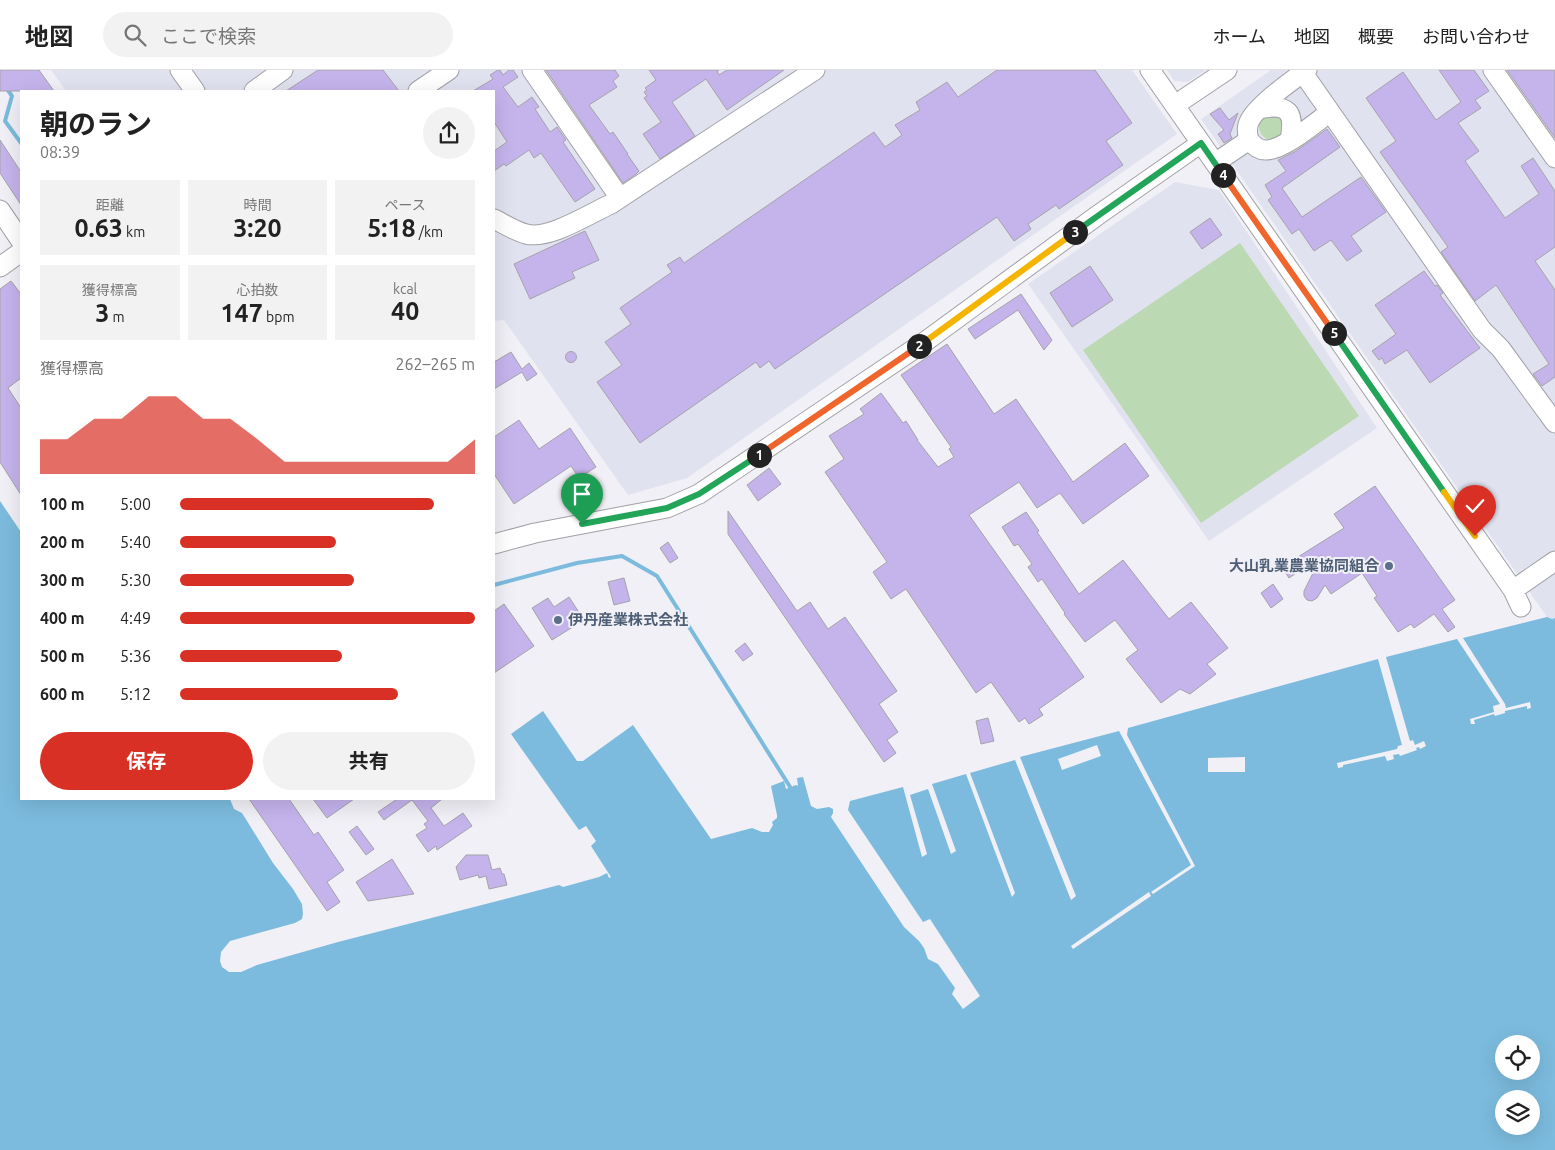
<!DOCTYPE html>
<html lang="ja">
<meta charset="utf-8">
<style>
:root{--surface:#fff;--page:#f2f2f2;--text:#222;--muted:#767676;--line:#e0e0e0;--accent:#d93025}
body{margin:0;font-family:Ubuntu,"Noto Sans JP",sans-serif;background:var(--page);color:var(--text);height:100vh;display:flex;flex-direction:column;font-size:19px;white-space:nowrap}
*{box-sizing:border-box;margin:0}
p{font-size:16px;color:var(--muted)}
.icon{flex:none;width:28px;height:28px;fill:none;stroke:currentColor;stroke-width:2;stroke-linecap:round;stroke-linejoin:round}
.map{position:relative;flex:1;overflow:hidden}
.drawer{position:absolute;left:20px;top:20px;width:475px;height:710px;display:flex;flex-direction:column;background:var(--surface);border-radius:0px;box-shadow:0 5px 20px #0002}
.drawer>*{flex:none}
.buttons{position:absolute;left:1495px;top:965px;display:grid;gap:10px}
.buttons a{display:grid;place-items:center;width:45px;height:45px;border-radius:50%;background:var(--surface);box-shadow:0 5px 20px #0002;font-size:25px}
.pin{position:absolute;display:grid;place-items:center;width:42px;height:42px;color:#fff;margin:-51px -21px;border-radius:50% 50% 50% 0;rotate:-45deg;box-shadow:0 0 5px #0007}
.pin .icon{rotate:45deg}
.km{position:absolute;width:25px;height:25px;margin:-12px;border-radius:50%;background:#222;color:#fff;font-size:14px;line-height:25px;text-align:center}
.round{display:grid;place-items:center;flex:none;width:52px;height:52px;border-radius:26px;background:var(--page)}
.head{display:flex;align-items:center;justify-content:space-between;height:85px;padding:0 20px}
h1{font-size:28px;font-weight:700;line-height:38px}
.figures{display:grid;grid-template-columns:repeat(3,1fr);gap:8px;height:85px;padding:5px 20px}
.figures div{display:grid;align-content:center;border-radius:0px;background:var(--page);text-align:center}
.figures b{font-size:25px;font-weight:700}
.figures small{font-size:14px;font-weight:400}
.figures p{font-size:14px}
.chart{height:140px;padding:10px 20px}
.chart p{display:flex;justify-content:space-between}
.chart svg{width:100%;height:90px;margin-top:5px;fill:var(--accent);opacity:.7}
.button{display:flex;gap:10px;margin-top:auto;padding:10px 20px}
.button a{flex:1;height:58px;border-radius:30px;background:var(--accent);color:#fff;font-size:20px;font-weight:700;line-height:58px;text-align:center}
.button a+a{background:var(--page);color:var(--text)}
ul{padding:0 20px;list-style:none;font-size:16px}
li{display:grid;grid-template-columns:80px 60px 1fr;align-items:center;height:38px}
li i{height:12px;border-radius:6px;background:var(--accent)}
header{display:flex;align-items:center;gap:30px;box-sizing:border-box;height:70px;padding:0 25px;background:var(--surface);border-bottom:1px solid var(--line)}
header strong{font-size:24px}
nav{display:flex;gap:28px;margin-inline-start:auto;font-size:18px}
.search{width:350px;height:45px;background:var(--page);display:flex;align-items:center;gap:12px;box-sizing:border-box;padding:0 18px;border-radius:28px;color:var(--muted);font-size:19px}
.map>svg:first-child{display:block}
.built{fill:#e1e2ef}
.green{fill:#bbd9b2}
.water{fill:#7cbbde;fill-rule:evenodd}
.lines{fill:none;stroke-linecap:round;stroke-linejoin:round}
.stream{stroke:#7cbbde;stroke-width:4}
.building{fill:#c5b3ec;stroke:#a5a3a9}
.minor-casing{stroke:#a1a1a7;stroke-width:21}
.minor{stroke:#fff;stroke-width:19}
.split-1-casing{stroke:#fff;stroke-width:10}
.split-2-casing{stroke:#fff;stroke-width:10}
.split-3-casing{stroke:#fff;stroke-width:10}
.split-4-casing{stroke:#fff;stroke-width:10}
.split-5-casing{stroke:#fff;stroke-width:10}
.split-6-casing{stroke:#fff;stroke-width:10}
.split-7-casing{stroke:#fff;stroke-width:10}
.split-1{stroke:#22a559;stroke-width:6}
.split-2{stroke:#f0652b;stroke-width:6}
.split-3{stroke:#f5b400;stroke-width:6}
.split-4{stroke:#22a559;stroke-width:6}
.split-5{stroke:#f0652b;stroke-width:6}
.split-6{stroke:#22a559;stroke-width:6}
.split-7{stroke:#f5b400;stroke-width:6}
.service-dot{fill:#5c6f8a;stroke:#f0f0f6;stroke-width:2}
.labels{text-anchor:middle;stroke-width:4;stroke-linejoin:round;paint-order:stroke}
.service-label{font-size:15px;font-weight:bold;fill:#4e5e75;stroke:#f0f0f6;text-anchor:end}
</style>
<header>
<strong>地図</strong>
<div class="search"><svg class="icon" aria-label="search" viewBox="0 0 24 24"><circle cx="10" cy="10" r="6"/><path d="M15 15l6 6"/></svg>ここで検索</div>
<nav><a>ホーム</a><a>地図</a><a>概要</a><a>お問い合わせ</a></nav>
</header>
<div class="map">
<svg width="1555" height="1080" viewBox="0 0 1555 1080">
<rect width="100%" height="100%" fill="#f0f0f6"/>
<!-- built -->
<path class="built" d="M51 0H1132L1177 64 687 408 628 425 504 250 494 251V21H66Z
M1167 0H1206L1188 12 1174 11Z
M1271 0H1555V548L1552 549 1547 547 1201 49Z
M1175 112 1219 120 1377 358 1209 471 1028 214Z"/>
<!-- green -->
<path class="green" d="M1280 40 1289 62 1271 71C1260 67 1256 58 1261 47Z
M1240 173 1359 346 1201 453 1083 280Z"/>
<!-- water -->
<path class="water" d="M0 431 21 462V729H230L234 739 242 743 273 793 293 819 302 834 303 844 302 849 295 853 230 871 221 882 220 891 222 897 229 902H241L257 895 338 872 559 815 563 817 599 807 607 803 609 808 611 807 591 776 596 771 586 756 579 760 511 664 543 641 577 691H583L633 655 711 769 752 758 762 762H769L773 755 772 752 777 748V745L771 716 784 711 786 719 796 715 798 716 797 708 803 707 811 736 817 739 829 737 833 739V743L831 747 904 857 919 871 924 878 928 889 938 894 955 918 952 924 963 939 980 926 930 849 923 852 848 740 850 731 903 717 922 787 927 784 910 725 928 719 951 784 956 781 932 714 966 704 1012 827 1015 823 970 703 1015 690 1071 830 1076 826 1020 687 1119 661 1191 795 1151 822 1153 824 1195 796 1127 665 1128 658 1378 589 1402 675 1398 676 1397 679 1337 693 1338 698 1343 697V695L1385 686 1387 691 1394 689 1393 685 1399 684 1400 686 1417 680 1416 678 1419 677 1420 679 1426 676 1424 671 1415 675 1413 670 1410 671 1386 587 1457 569 1500 634 1493 636 1494 642 1470 649 1471 654H1475L1474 650 1494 644 1495 646 1505 643V641L1527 636V639L1531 638 1530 632 1506 638 1505 634 1463 568 1547 547 1552 549 1555 548V1080H0ZM1097 675 1101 686 1062 700 1058 689ZM1245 687V702H1208V688ZM1149 822 1151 826 1073 879 1071 876ZM1504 974H1531V1001H1504ZM1504 1029H1531V1056H1504Z"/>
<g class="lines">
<!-- stream -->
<path class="stream" d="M0 9 12 26 5 51 21 73
M494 515 577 493 622 486 657 506 792 720"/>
</g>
<!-- building -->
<path class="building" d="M0 0H39L54 21H0Z
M318 0H383L399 21H286Z
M498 0H500L503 5 509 0H513L518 7 503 17 518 37 532 27 539 37 535 39 550 62 557 57 566 70 563 72 595 119 575 132 541 83 534 88 529 80 506 96 504 94 494 101V81L507 72 494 52V21H473L493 9 490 5Z
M546 0H615L619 6 613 11 617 17 589 35 610 64 613 62 628 84H627L639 101 636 104 623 113Z
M649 0H719L717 1 719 5 727 0H784L727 40 706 9 672 32 695 66 660 89 643 64 661 52 644 28 647 26 644 22 647 20 645 18 656 10Z
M997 0H1095L1132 53 1106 71 1123 95 1059 139 1056 135 1028 154 1031 159 1014 171 997 147 775 299 769 291 760 298 756 292 640 373 597 312 622 295 605 272 631 254 620 238 672 202 667 195 680 187 684 193 874 62 885 77 902 65 895 55 920 40 916 32 947 12 958 27Z
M1439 0H1474L1489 21 1475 30 1481 38 1458 53 1479 81 1465 91 1505 148 1539 124 1521 96 1533 88 1555 121V177L1535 191 1555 220V307L1542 316 1533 304 1549 294 1496 215 1475 231 1441 182 1448 177 1380 82 1396 71 1366 28 1403 2 1436 50 1461 32Z
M1507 0H1555V68Z
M1220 38 1229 50 1238 43 1230 64 1232 68 1224 73 1218 64 1224 60 1210 44Z
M1327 59 1340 77 1282 118 1302 147 1361 107 1386 142 1351 166 1362 181 1347 191 1331 170 1314 181 1299 159 1292 164 1268 130 1272 127 1265 115 1286 101 1278 90 1296 81Z
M0 70 21 102V135L0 103Z
M1210 148 1222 165 1202 179 1190 162Z
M585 161 599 190 572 202 575 208 530 229 514 194Z
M1090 196 1113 230 1072 257 1050 223Z
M1424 201 1435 216 1437 215 1443 223 1440 225 1480 278 1430 313 1407 280 1385 294 1382 288 1379 290 1372 281 1396 264 1375 235Z
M11 211 21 224V308L8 318 21 338V425L0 392V219Z
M1021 224 1052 270 1044 280 1018 240 975 269 968 259Z
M947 274 994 344 1016 329 1073 412 1125 373 1149 406 1083 454 1060 423 1037 438 1019 412 969 445 1084 607 1039 639 1043 645 1029 654 1025 648 1019 652 991 612 976 623 906 519 891 529 873 502 887 492 825 402 844 389 829 366 864 344 860 339 881 323 903 353 906 351 918 370H917L938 397 954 387 949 379 951 377 901 305Z
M565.5 287a5.5 5.5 0 1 1 11 0a5.5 5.5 0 1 1-11 0Z
M511 282 522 299 529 293 537 304 527 311 522 302 494 319V292Z
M519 350 539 379 570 358 596 397 579 408 571 396 514 434 494 404V367Z
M769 398 781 414 758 431 747 415Z
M1375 416 1455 530 1442 539 1455 557 1448 562 1434 544 1414 558 1411 554 1398 562 1374 528 1377 526 1362 503 1331 524 1325 515 1317 528 1312 531 1307 530 1304 526V521L1322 485 1289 508 1282 497 1344 458 1334 444Z
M728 441 797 541 810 532 828 559 845 547 897 621 879 634 898 662 887 670 896 683 884 692 728 464Z
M1026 442 1039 461 1037 462 1079 524 1123 490 1169 549 1191 532 1228 578 1207 594 1216 604 1190 624 1180 619 1161 633 1126 589 1138 580 1115 550 1085 572 1064 544 1065 543 1042 509 1038 512 1028 497 1032 494 1018 474 1014 476 1002 457Z
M668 472 678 488 670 493 660 478Z
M624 508 630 531 614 535 608 512Z
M1273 514 1283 529 1271 538 1261 523Z
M569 527 584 550 552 570 532 538 548 528 554 537Z
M504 534 534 576 494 603V541Z
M745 573 753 584 743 591 735 581Z
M988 648 994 671 981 674 976 651Z
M249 729H289L314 765 318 762 344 800 327 812 340 832 327 841Z
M313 729H354L327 748Z
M397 729H442L431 738 444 756 463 743 472 756 437 780 436 776 428 782 416 765 427 758 424 754 428 751 412 730 384 750 378 742Z
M357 756 374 779 366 785 349 762Z
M466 785H488L492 800 500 798 502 804H504L507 815 489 819 486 806 479 808 478 805 460 810 456 797Z
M392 789 414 824 368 831 356 812Z"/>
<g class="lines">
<defs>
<path id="minor" d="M180 0 195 21
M532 0 620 128 815 0
M1150 0 1513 520 1521 537
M1493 0 1555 88
M1303 3 1482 260 1501 279 1555 353
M254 21 283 0
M418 21 449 0
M1175 35 1227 0
M1259 39C1289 33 1295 42 1290 70
M1249 70C1253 75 1258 80 1265 80 1283 81 1316 52 1330 42
M1215 93 1249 70C1247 63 1246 57 1250 50 1259 34 1291 11 1307 0
M0 140 21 171
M494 149C504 154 515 161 526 164 549 170 589 144 611 134L620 128
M0 197 21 182
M494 474 535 463 667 438 699 424 926 271 1098 145 1201 73
M1513 520 1555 491"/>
</defs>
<!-- minor casing -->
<use href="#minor" class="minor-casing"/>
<!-- minor -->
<use href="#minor" class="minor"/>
</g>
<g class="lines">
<defs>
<path id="split-1" d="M582 454 667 438 699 424 759 385"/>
<path id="split-2" d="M759 385 919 276"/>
<path id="split-3" d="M919 276 1075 162"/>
<path id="split-4" d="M1075 162 1201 73 1223 105"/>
<path id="split-5" d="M1223 105 1334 263"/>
<path id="split-6" d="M1334 263 1444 422"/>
<path id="split-7" d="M1444 422 1475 466"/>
</defs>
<!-- split-1 casing -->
<use href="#split-1" class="split-1-casing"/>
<!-- split-2 casing -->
<use href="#split-2" class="split-2-casing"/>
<!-- split-3 casing -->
<use href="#split-3" class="split-3-casing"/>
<!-- split-4 casing -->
<use href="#split-4" class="split-4-casing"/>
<!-- split-5 casing -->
<use href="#split-5" class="split-5-casing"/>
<!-- split-6 casing -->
<use href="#split-6" class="split-6-casing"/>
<!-- split-7 casing -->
<use href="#split-7" class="split-7-casing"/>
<!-- split-1 -->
<use href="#split-1" class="split-1"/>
<!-- split-2 -->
<use href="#split-2" class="split-2"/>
<!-- split-3 -->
<use href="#split-3" class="split-3"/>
<!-- split-4 -->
<use href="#split-4" class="split-4"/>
<!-- split-5 -->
<use href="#split-5" class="split-5"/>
<!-- split-6 -->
<use href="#split-6" class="split-6"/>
<!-- split-7 -->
<use href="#split-7" class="split-7"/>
</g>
<!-- markers -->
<g class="service-dot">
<circle cx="1389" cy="496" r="5"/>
<circle cx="558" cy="550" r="5"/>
</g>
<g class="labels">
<!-- service labels -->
<g class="service-label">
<text x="1379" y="501">大山乳業農業協同組合</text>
<text x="568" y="555" text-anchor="start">伊丹産業株式会社</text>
</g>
</g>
</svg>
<div class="buttons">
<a><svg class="icon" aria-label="locate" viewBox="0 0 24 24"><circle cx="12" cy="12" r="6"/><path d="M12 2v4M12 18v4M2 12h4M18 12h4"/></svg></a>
<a><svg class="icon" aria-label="layers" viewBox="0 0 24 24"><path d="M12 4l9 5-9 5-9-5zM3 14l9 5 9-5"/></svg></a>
</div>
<div class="pin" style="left:582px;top:454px;background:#1e9e55"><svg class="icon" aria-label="arrive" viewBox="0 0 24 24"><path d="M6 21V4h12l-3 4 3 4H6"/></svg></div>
<div class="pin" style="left:1475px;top:466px;background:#d93025"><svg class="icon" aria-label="check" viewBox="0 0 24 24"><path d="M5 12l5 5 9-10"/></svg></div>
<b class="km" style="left:759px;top:385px">1</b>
<b class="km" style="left:919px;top:276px">2</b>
<b class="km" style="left:1075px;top:162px">3</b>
<b class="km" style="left:1223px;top:105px">4</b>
<b class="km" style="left:1334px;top:263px">5</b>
<section class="drawer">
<div class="head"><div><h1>朝のラン</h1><p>08:39</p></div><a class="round"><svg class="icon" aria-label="share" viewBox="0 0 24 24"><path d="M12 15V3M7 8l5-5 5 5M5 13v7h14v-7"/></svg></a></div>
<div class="figures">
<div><p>距離</p><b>0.63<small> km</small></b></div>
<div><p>時間</p><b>3:20</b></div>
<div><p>ペース</p><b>5:18<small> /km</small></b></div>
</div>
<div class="figures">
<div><p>獲得標高</p><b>3<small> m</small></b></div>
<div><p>心拍数</p><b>147<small> bpm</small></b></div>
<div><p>kcal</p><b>40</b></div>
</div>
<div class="chart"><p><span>獲得標高</span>262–265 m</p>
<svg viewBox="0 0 160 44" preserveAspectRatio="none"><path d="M0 44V27L10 27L20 17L30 17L40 6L50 6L60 17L70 17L80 27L90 38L100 38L110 38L120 38L130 38L140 38L150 38L160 27V44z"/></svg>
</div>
<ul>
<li><b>100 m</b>5:00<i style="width:86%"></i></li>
<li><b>200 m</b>5:40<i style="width:53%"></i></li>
<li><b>300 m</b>5:30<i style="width:59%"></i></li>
<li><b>400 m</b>4:49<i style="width:100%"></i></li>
<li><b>500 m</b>5:36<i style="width:55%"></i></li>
<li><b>600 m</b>5:12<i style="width:74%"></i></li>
</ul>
<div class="button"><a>保存</a><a>共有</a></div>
</section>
</div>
